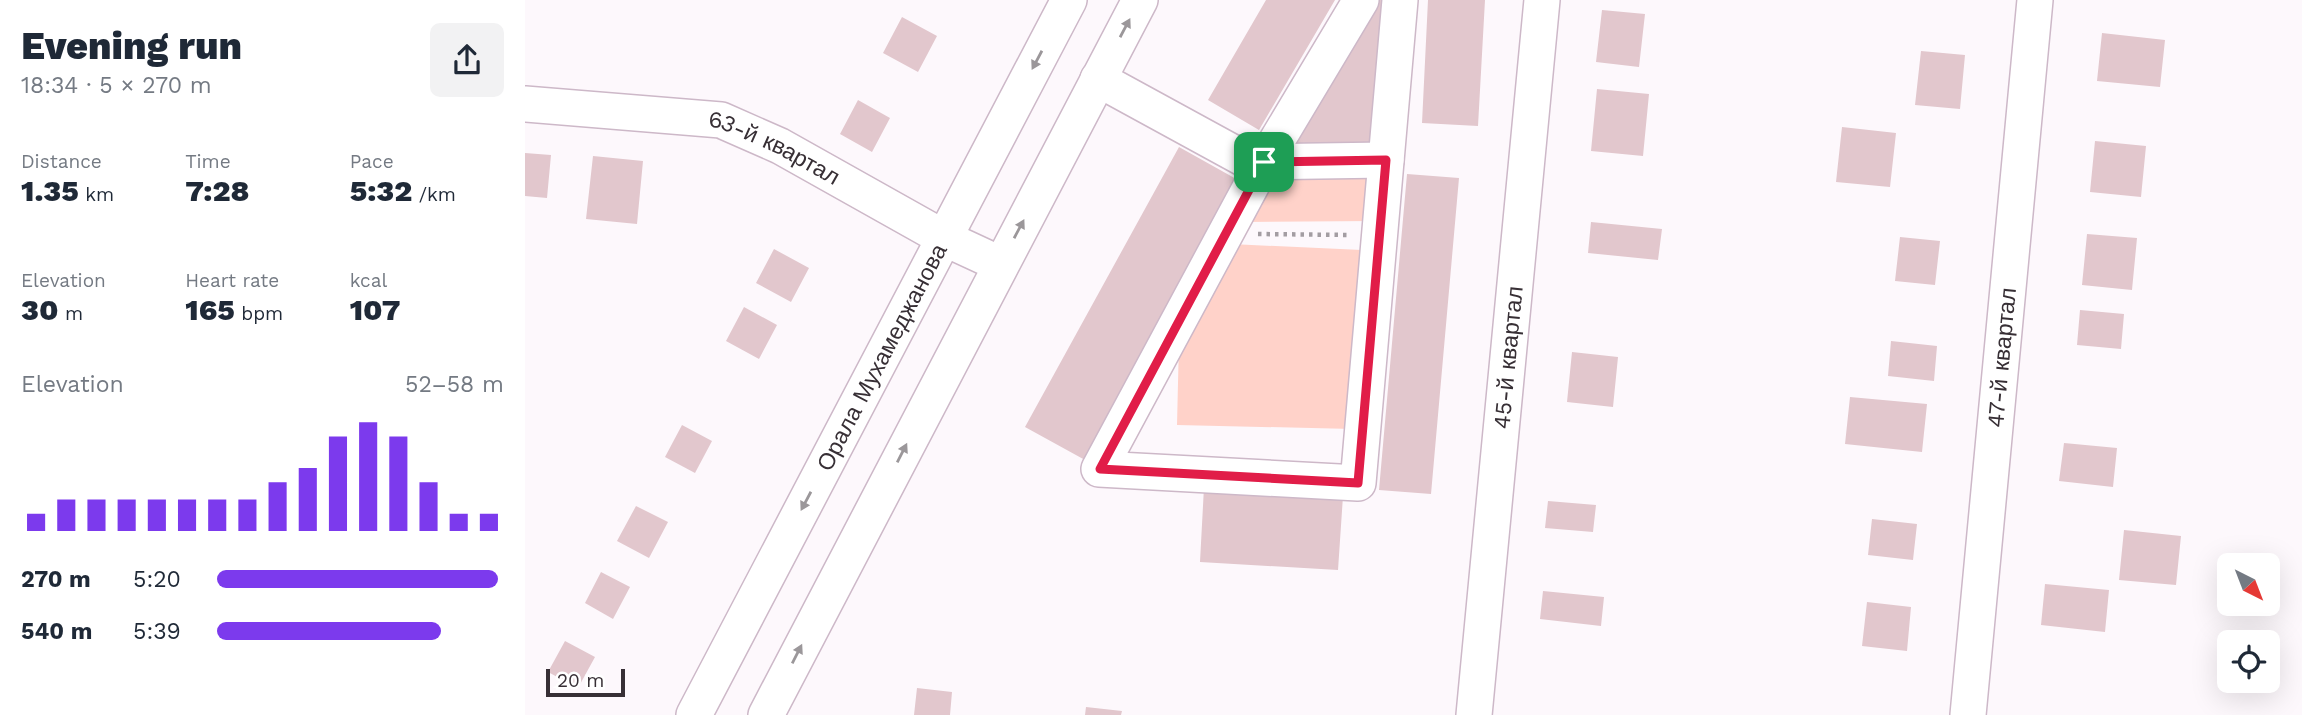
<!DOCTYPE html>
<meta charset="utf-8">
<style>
:root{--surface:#fff;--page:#f2f2f3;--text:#1f2937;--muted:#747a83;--accent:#7c3aed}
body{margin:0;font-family:"Work Sans",sans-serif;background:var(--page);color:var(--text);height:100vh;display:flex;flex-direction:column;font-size:26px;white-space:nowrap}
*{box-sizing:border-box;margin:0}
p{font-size:23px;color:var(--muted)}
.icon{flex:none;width:38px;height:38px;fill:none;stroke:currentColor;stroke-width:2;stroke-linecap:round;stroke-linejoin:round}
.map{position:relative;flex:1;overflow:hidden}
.drawer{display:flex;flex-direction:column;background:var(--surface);width:525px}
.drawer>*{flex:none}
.needle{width:46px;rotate:138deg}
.tools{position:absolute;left:1692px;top:553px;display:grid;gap:14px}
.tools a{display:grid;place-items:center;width:63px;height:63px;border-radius:10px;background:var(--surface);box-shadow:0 7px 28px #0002;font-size:35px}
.scale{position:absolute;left:21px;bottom:18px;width:79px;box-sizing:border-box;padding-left:7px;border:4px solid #372f35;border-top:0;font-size:19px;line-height:24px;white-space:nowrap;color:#372f35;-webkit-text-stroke:5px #fff;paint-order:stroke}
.pin{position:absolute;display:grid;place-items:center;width:60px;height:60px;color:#fff;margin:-30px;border-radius:14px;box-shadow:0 4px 10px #0006}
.round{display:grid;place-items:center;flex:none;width:74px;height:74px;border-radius:10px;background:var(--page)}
.summary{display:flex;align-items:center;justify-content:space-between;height:119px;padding:0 21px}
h1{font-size:38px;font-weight:800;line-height:52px}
.metrics{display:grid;grid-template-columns:repeat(3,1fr);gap:10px;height:119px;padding:7px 21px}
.metrics div{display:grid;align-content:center}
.metrics b{font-size:30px;font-weight:800}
.metrics small{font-size:19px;font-weight:400}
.metrics p{font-size:19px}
.chart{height:196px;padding:14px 21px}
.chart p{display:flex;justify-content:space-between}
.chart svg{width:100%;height:126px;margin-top:7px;stroke:var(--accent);stroke-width:6}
ul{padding:0 21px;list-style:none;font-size:23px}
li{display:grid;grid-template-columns:112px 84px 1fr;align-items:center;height:52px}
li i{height:18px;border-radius:9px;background:var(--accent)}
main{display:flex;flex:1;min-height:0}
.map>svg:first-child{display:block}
.green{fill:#ffd2c9}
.building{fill:#e2c7cd}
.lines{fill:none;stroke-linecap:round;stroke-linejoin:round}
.minor-casing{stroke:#cdb8c8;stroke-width:38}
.path{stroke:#a39da2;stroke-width:4.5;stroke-dasharray:3.5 5;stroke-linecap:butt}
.minor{stroke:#fff;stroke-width:35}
.oneway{fill:#9b979a}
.route-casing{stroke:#fff;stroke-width:14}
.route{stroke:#e11d48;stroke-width:9}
.labels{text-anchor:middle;stroke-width:6;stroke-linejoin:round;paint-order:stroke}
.street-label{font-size:23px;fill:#372f35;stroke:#fff}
</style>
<main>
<section class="drawer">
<div class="summary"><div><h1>Evening run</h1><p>18:34 · 5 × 270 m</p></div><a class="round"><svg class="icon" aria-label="share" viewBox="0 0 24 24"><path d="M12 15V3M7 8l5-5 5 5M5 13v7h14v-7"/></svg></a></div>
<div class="metrics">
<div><p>Distance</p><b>1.35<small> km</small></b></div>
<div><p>Time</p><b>7:28</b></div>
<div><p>Pace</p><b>5:32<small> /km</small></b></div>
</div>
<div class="metrics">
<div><p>Elevation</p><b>30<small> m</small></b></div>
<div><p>Heart rate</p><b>165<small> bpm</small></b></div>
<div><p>kcal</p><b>107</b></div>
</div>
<div class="chart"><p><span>Elevation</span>52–58 m</p>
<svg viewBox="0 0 160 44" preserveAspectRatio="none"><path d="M5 44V38M15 44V33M25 44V33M35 44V33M45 44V33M55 44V33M65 44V33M75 44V33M85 44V27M95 44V22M105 44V11M115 44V6M125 44V11M135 44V27M145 44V38M155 44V38"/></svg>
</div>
<ul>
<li><b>270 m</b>5:20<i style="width:98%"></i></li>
<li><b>540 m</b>5:39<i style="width:78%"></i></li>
</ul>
</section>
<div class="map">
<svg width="1777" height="715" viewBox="0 0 1777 715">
<rect width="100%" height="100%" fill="#fdf8fc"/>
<!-- green -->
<path class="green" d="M850 173V221L718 222 744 174Z
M706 244 837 250 828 429 652 425 654 341Z"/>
<!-- building -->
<path class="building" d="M741 0H810L734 130 683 100Z
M845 0H868L855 151 751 156Z
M903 0H960L953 126 897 123Z
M1077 10 1120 14 1114 67 1071 62Z
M377 17 412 36 393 72 358 53Z
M1577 33 1640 40 1635 87 1572 81Z
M1396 51 1440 55 1435 109 1390 105Z
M1072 89 1124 94 1118 156 1066 151Z
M333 100 365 118 347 152 315 134Z
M1317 127 1371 133 1365 187 1311 182Z
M1570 141 1621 146 1616 197 1565 192Z
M654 147 713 180 560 460 500 427Z
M0 153 26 155 22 198 0 196Z
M68 156 118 161 112 224 61 219Z
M882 174 934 178 906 494 854 490Z
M1066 222 1137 229 1133 260 1063 253Z
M1562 234 1612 238 1607 290 1557 285Z
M1375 237 1415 241 1410 285 1370 281Z
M249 249 284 268 266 302 231 283Z
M219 307 252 325 234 359 201 341Z
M1555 310 1599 314 1596 349 1552 345Z
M1366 341 1412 346 1409 381 1363 376Z
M1047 352 1093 357 1088 407 1042 402Z
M1325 397 1402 404 1397 452 1320 444Z
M157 425 187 441 170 473 140 457Z
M1539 443 1592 448 1588 487 1534 481Z
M679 487 818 496 813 570 675 562Z
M1023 501 1071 505 1068 532 1020 528Z
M111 506 143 522 124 558 92 541Z
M1347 519 1392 524 1388 560 1343 555Z
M1599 530 1656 536 1651 585 1594 580Z
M76 572 105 587 88 619 60 603Z
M1520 584 1584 590 1580 632 1516 625Z
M1018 591 1079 597 1076 626 1015 619Z
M1342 602 1386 607 1382 651 1337 646Z
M40 641 70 657 53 688 23 672Z
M392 688 427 692 425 715H389Z
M561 707 597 711 596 715H560Z"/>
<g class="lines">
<defs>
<g id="minor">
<path d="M836 0 739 162 574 469 833 483 875 0"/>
<path d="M573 79 725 162 861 160"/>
<path id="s1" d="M0 104 196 120 255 146 419 238 475 264"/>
<path id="s2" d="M169 715 544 0"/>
<path d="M241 715 615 0"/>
<path id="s3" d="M949 715 1017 0"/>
<path id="s4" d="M1443 715 1510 0"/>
</g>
</defs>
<!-- minor casing -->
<use href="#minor" class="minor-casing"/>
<!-- path -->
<path class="path" d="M733 234 826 235"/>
<!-- minor -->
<use href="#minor" class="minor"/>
</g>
<!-- one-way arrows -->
<defs><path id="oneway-solid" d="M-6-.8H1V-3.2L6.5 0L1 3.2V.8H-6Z" transform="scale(1.75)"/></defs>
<g class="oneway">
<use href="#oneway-solid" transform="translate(600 28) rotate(-62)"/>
<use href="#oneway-solid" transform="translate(512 60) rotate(118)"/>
<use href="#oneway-solid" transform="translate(494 229) rotate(-62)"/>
<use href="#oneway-solid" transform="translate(377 453) rotate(-63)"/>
<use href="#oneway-solid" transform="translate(281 501) rotate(118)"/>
<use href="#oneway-solid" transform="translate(272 654) rotate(-63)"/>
</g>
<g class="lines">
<defs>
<path id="route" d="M861 160 833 483 575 469 739 162Z"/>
</defs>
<!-- route casing -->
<use href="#route" class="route-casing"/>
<!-- route -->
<use href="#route" class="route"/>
</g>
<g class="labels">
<!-- street labels -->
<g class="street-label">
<text dy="8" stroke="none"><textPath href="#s1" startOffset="256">63-й квартал</textPath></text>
<text dy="8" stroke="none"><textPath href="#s2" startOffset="404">Орала Мухамеджанова</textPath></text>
<text dy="8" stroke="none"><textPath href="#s3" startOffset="359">45-й квартал</textPath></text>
<text dy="8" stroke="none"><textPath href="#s4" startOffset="359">47-й квартал</textPath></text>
</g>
</g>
</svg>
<div class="tools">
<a><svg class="needle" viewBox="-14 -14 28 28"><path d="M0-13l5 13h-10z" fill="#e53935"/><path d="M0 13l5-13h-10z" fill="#747a83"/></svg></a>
<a><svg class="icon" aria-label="locate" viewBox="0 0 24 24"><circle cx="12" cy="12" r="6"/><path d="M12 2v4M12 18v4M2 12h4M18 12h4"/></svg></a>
</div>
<div class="scale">20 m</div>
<div class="pin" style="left:739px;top:162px;background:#1e9e55"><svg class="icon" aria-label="arrive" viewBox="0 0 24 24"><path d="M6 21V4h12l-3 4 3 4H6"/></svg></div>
</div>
</main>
